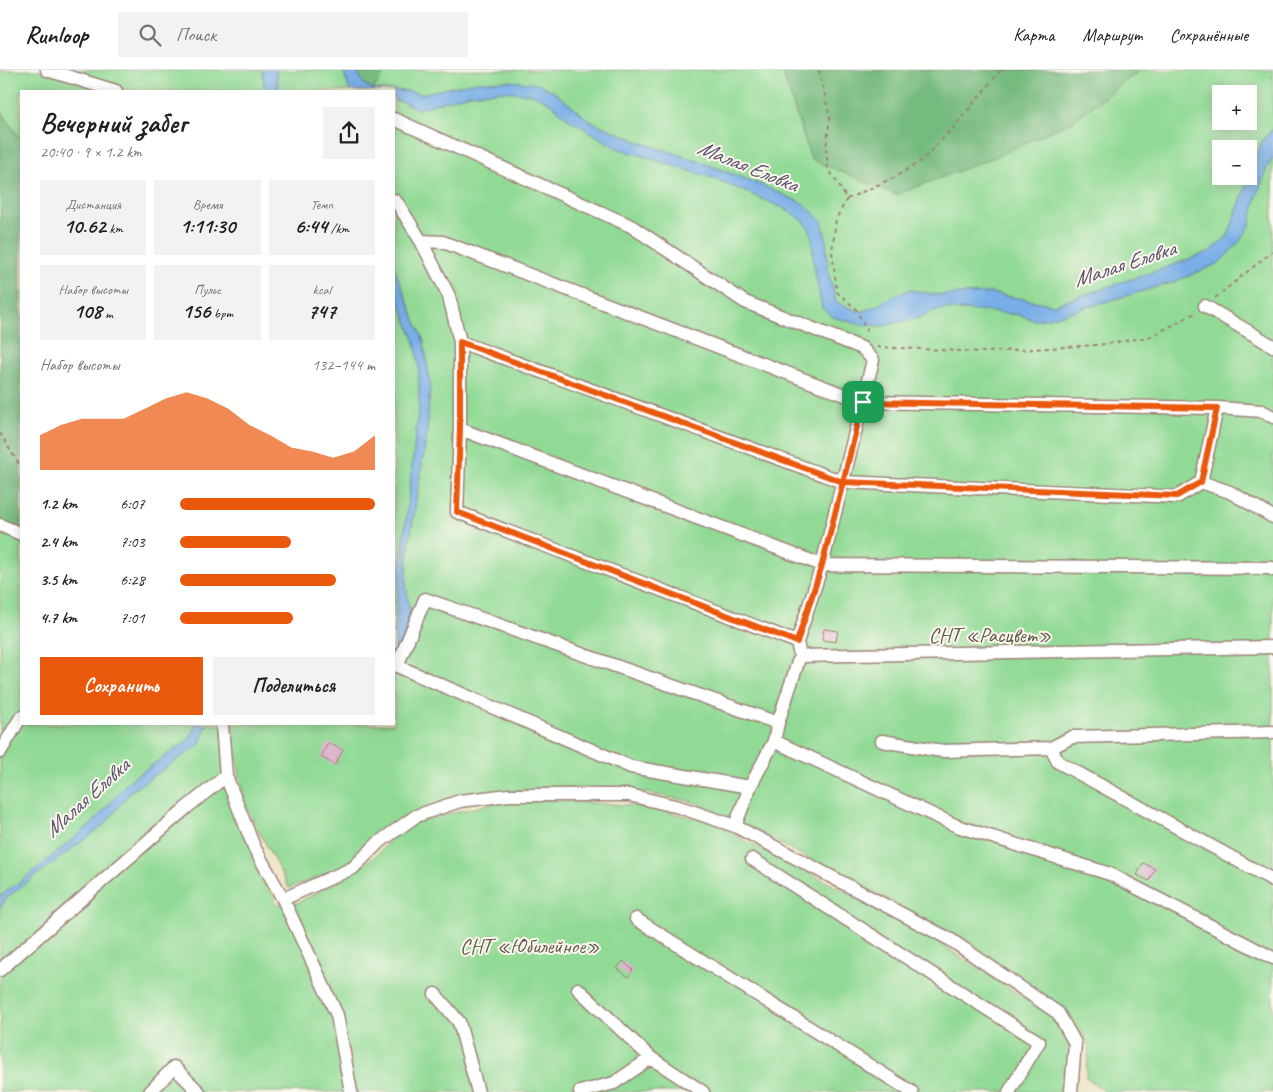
<!DOCTYPE html>
<html lang="ru">
<meta charset="utf-8">
<style>
:root{--surface:#fff;--page:#f2f2f2;--text:#202124;--muted:#757577;--line:#e0e0e0;--accent:#ea580c}
body{margin:0;font-family:Caveat,sans-serif;background:var(--page);color:var(--text);height:100vh;display:flex;flex-direction:column;font-size:19px;white-space:nowrap}
*{box-sizing:border-box;margin:0}
p{font-size:16px;color:var(--muted)}
.icon{flex:none;width:28px;height:28px;fill:none;stroke:currentColor;stroke-width:2;stroke-linecap:round;stroke-linejoin:round}
.map{position:relative;flex:1;overflow:hidden}
.drawer{position:absolute;left:20px;top:20px;width:375px;height:635px;display:flex;flex-direction:column;background:var(--surface);border-radius:0px;box-shadow:0 2px 12px #0003}
.drawer>*{flex:none}
.buttons{position:absolute;left:1212px;top:15px;display:grid;gap:10px}
.buttons a{display:grid;place-items:center;width:45px;height:45px;border-radius:0px;background:var(--surface);box-shadow:0 2px 12px #0003;font-size:25px}
.pin{position:absolute;display:grid;place-items:center;width:42px;height:42px;color:#fff;margin:-21px;border-radius:10px;box-shadow:0 2px 8px #0006}
.round{display:grid;place-items:center;flex:none;width:52px;height:52px;border-radius:0px;background:var(--page)}
.head{display:flex;align-items:center;justify-content:space-between;height:85px;padding:0 20px}
h1{font-size:28px;font-weight:700;line-height:38px}
.figures{display:grid;grid-template-columns:repeat(3,1fr);gap:8px;height:85px;padding:5px 20px}
.figures div{display:grid;align-content:center;border-radius:0px;background:var(--page);text-align:center}
.figures b{font-size:21px;font-weight:700}
.figures small{font-size:14px;font-weight:400}
.figures p{font-size:14px}
.chart{height:140px;padding:10px 20px}
.chart p{display:flex;justify-content:space-between}
.chart svg{width:100%;height:90px;margin-top:5px;fill:var(--accent);opacity:.7}
.button{display:flex;gap:10px;margin-top:auto;padding:10px 20px}
.button a{flex:1;height:58px;border-radius:0px;background:var(--accent);color:#fff;font-size:20px;font-weight:700;line-height:58px;text-align:center}
.button a+a{background:var(--page);color:var(--text)}
ul{padding:0 20px;list-style:none;font-size:16px}
li{display:grid;grid-template-columns:80px 60px 1fr;align-items:center;height:38px}
li i{height:12px;border-radius:6px;background:var(--accent)}
header{display:flex;align-items:center;gap:30px;box-sizing:border-box;height:70px;padding:0 25px;background:var(--surface);border-bottom:1px solid var(--line)}
header strong{font-size:24px}
nav{display:flex;gap:28px;margin-inline-start:auto;font-size:18px}
.search{width:350px;height:45px;background:var(--page);display:flex;align-items:center;gap:12px;box-sizing:border-box;padding:0 18px;border-radius:0px;color:var(--muted);font-size:19px}
.map>svg:first-child{display:block}
.green{fill:#91da95;stroke:#6e7c60;fill-rule:evenodd}
.forest{fill:#74ba7e;stroke:#5f6c54}
.water{fill:#78afe7;stroke:#616789}
.building{fill:#ddb2cd}
.lines{fill:none;stroke-linecap:round;stroke-linejoin:round}
.minor-casing{stroke:#9c8278;stroke-width:15}
.path{stroke:#9c8278;stroke-width:2;stroke-dasharray:4 4;stroke-linecap:butt}
.minor{stroke:#fff;stroke-width:12}
.route-casing{stroke:#fff;stroke-width:10}
.route{stroke:#ea580c;stroke-width:6}
.labels{text-anchor:middle;stroke-width:4;stroke-linejoin:round;paint-order:stroke}
.park-label{font-size:21px;fill:#5f574b;stroke:#fbf7ec}
.water-label{font-size:22px;font-style:italic;fill:#5a516d;stroke:#fbf7ec}
</style>
<header>
<strong>Runloop</strong>
<div class="search"><svg class="icon" aria-label="search" viewBox="0 0 24 24"><circle cx="10" cy="10" r="6"/><path d="M15 15l6 6"/></svg>Поиск</div>
<nav><a>Карта</a><a>Маршрут</a><a>Сохранённые</a></nav>
</header>
<div class="map">
<svg width="1273" height="1022" viewBox="0 0 1273 1022">
<rect width="100%" height="100%" fill="#fbf7ec"/>
<filter id="ink" filterUnits="userSpaceOnUse"><feTurbulence type="fractalNoise" baseFrequency=".02" numOctaves="2"/><feDisplacementMap in="SourceGraphic" scale="10" xChannelSelector="R" yChannelSelector="G"/><feConvolveMatrix kernelMatrix="1 2 1 2 8 2 1 2 1" color-interpolation-filters="sRGB"/></filter>
<filter id="wash" filterUnits="userSpaceOnUse"><feTurbulence type="fractalNoise" baseFrequency=".0096" numOctaves="4" result="noise"/><feDisplacementMap in="SourceGraphic" scale="20" xChannelSelector="R" yChannelSelector="G"/><feGaussianBlur stdDeviation="1.12" result="paint"/><feColorMatrix in="noise" values="0 0 0 0 0 0 0 0 0 0 0 0 0 0 0 0 0 1.4 0 .05"/><feComposite in="paint" operator="in"/></filter>
<g filter="url(#wash)">
<rect width="100%" height="100%" fill="#ede4c4"/>
<!-- green -->
<path class="green" d="M0 0H262L265 21H21V71L0 39Z
M276 0H343L350 21H279Z
M384 0H782L811 89 1072 51 1140 0H1273V58L1262 71 1228 166 1211 181 1165 198 1054 235 991 223 938 225 911 220 895 225 880 234 864 241H857L836 232 828 202 826 168 761 115 698 91 639 72 590 51 554 22 444 19 420 24 408 21 373 20 384 2ZM1221 24H1249V51H1221ZM1221 79H1249V106H1221Z
M504 21 531 24 549 32 570 50 617 78 716 109 783 138 804 151 813 164V190L822 238 833 247 858 254 919 248 935 240 948 239 995 242 1021 245 1033 250 1049 248 1174 212 1219 193 1250 155 1256 128 1267 98 1273 87V1022H1105L1086 1007 1089 978 1081 961 1045 925 969 872 729 747 690 731 617 718H543L459 727 401 749 371 775 338 800 289 818 245 735 231 654H394V589L410 543 406 516 408 481 427 363 430 313 424 272 394 198V31H400L418 39 469 24Z
M394 218 415 272 419 297V336L401 492 396 559 394 564Z
M0 464 21 468V654H196L190 669 129 711 93 753 19 813 5 822 0 828Z
M207 654H222L241 752 277 834H293L299 832 344 808 377 785 393 767 416 752 514 728 642 736 717 753 740 768 906 852 1057 949 1072 986 1063 1022H0V839L7 827 104 755 131 721 198 675Z"/>
<!-- forest -->
<path class="forest" d="M356 0H384L385 2 373 20 364 14Z
M782 0H1140L1073 51 995 87 896 125 811 89Z
M0 39 21 71V468L0 464Z"/>
<!-- water -->
<path class="water" d="M262 0H276L278 21H265Z
M343 0H356L364 14 373 20 408 21 420 24 476 12 509 11 539 14 554 22 590 51 639 72 698 91 761 115 804 134 822 151 826 168 828 202 836 232 857 241H864L880 234 895 225 911 220 938 225 991 223 1054 235 1165 198 1211 181 1228 166 1262 71 1273 58V87L1267 98 1256 128 1250 155 1240 171 1219 193 1174 212 1049 248 1033 250 1021 245 995 242 948 239 935 240 919 248 882 256 858 254 833 247 822 238 813 190 812 164 804 151 783 138 716 109 617 78 570 50 549 32 531 24 504 21 469 24 418 39 400 31H394V21H350Z
M394 198 424 272 430 313 427 363 408 481 406 516 410 543 405 562 394 589C394 568 396 549 397 529L419 336V297L415 272 394 218Z
M196 654H207L199 675 131 721 104 755 7 827 0 839V828L5 822 19 813 93 753 129 711 190 669Z"/>
<g id="blocks">
<!-- building -->
<path class="building" d="M824 559 838 561 836 572 822 570Z
M328 673 343 680 335 695 321 687Z
M1143 793 1155 799 1149 811 1137 805Z
M623 891 633 900 628 907 617 898Z"/>
</g>
</g>
<g filter="url(#ink)">
<use href="#blocks" fill-opacity="0" stroke="#9c8278" stroke-width="1"/>
<g class="lines">
<defs>
<path id="minor" d="M47 0 116 21
M394 49 631 156 745 232 862 278 873 290 822 495 797 572 800 586 778 653 774 671 750 717 735 756
M394 130 398 134 421 171 449 226 460 272V359L457 442 797 572
M421 171 443 172 863 332 1217 338 1262 341 1273 347
M1205 236 1273 276
M460 272 843 412 1177 427 1201 412 1217 338
M460 359 822 495 1272 498 1273 500
M1201 412 1230 422 1273 447
M0 455 21 464
M800 586 1273 577
M222 654 226 706 254 777 283 829 337 945 351 1022
M774 671 957 756 1110 804 1273 888
M882 671 942 681 1051 678 1072 667 1273 662
M1051 678 1058 692 1273 810
M0 682 21 647
M750 717 631 697 397 596 425 529 778 653
M752 789 1039 972 1009 1022
M283 829 353 798 378 773 416 746 460 731 509 725H629L679 737 735 756 951 870 1058 943 1075 973 1071 1022
M636 849 912 1022
M0 900 186 738 226 706
M578 919 651 988 703 1022
M435 924 459 952 478 1022
M150 1022 174 997 199 1022
M580 1022 614 1013 651 988"/>
</defs>
<!-- minor casing -->
<use href="#minor" class="minor-casing"/>
<!-- path -->
<path class="path" d="M819 0 830 48 826 78 828 98 847 129 836 149 832 182 837 222 855 238 867 260 865 266
M847 129 893 108 921 91 954 57 1001 0
M1215 228 1273 181
M877 277 984 282 1098 275 1149 267 1179 252 1195 243
M0 363 15 388 21 396"/>
<!-- minor -->
<use href="#minor" class="minor"/>
</g>
</g>
<g class="lines" filter="url(#ink)">
<defs>
<path id="route" d="M863 332 843 412 460 272V359L457 442 797 572 822 495 843 412 1177 426 1201 412 1217 338 863 332"/>
</defs>
<!-- route casing -->
<use href="#route" class="route-casing"/>
<!-- route -->
<use href="#route" class="route"/>
</g>
<g class="labels">
<!-- park labels -->
<g class="park-label">
<text x="990" y="572">СНТ «Расцвет»</text>
<text x="530" y="883">СНТ «Юбилейное»</text>
</g>
<!-- water labels -->
<g class="water-label">
<text transform="translate(748 95) rotate(22)" y="8">Малая Еловка</text>
<text transform="translate(1124 193) rotate(-18)" y="8">Малая Еловка</text>
<text transform="translate(86 727) rotate(-42)" y="8">Малая Еловка</text>
</g>
</g>
</svg>
<div class="buttons">
<a>+</a>
<a>−</a>
</div>
<div class="pin" style="left:863px;top:332px;background:#1e9e55"><svg class="icon" aria-label="arrive" viewBox="0 0 24 24"><path d="M6 21V4h12l-3 4 3 4H6"/></svg></div>
<section class="drawer">
<div class="head"><div><h1>Вечерний забег</h1><p>20:40 · 9 × 1.2 km</p></div><a class="round"><svg class="icon" aria-label="share" viewBox="0 0 24 24"><path d="M12 15V3M7 8l5-5 5 5M5 13v7h14v-7"/></svg></a></div>
<div class="figures">
<div><p>Дистанция</p><b>10.62<small> km</small></b></div>
<div><p>Время</p><b>1:11:30</b></div>
<div><p>Темп</p><b>6:44<small> /km</small></b></div>
</div>
<div class="figures">
<div><p>Набор высоты</p><b>108<small> m</small></b></div>
<div><p>Пульс</p><b>156<small> bpm</small></b></div>
<div><p>kcal</p><b>747</b></div>
</div>
<div class="chart"><p><span>Набор высоты</span>132–144 m</p>
<svg viewBox="0 0 160 44" preserveAspectRatio="none"><path d="M0 44V27L10 22L20 19L30 19L40 19L50 14L60 9L70 6L80 9L90 14L100 22L110 27L120 33L130 35L140 38L150 35L160 27V44z"/></svg>
</div>
<ul>
<li><b>1.2 km</b>6:07<i style="width:100%"></i></li>
<li><b>2.4 km</b>7:03<i style="width:57%"></i></li>
<li><b>3.5 km</b>6:28<i style="width:80%"></i></li>
<li><b>4.7 km</b>7:01<i style="width:58%"></i></li>
</ul>
<div class="button"><a>Сохранить</a><a>Поделиться</a></div>
</section>
</div>
